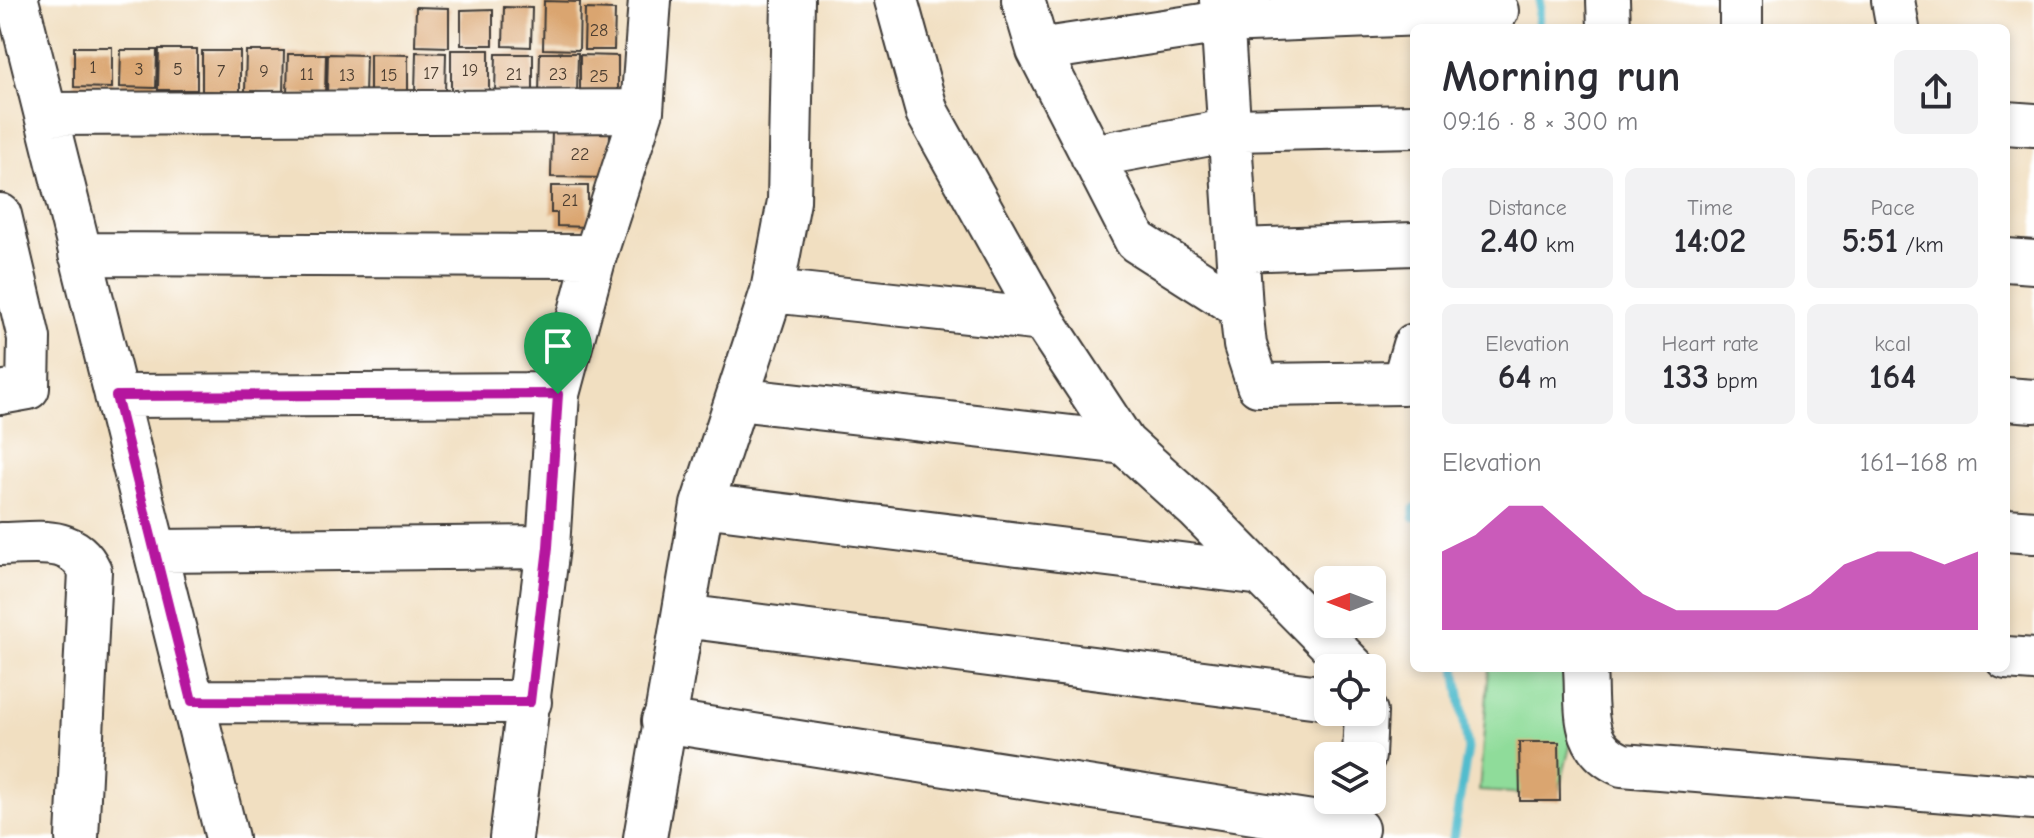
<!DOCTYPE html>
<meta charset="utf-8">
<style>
:root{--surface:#fff;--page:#f2f2f3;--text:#2b2b33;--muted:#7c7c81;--accent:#b5179e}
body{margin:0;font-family:"Comic Neue",sans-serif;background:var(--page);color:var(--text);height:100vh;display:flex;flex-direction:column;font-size:30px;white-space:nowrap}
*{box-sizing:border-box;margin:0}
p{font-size:26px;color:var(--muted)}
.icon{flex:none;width:44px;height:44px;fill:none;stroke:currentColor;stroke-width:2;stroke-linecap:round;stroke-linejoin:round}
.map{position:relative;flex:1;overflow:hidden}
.panel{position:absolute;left:1410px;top:24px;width:600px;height:648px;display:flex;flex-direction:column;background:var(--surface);border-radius:12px;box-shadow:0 4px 12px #0003}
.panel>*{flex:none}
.needle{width:52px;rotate:270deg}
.buttons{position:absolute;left:1314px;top:566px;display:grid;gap:16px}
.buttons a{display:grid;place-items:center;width:72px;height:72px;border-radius:12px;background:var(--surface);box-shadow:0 4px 12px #0003;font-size:40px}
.pin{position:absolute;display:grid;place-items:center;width:68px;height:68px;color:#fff;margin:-82px -34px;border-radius:50% 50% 50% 0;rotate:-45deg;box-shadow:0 0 8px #0007}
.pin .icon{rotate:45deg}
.round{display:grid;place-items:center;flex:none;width:84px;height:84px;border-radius:12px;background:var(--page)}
.summary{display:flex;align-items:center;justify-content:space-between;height:136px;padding:0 32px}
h1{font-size:44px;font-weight:700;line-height:60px}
.stats{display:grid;grid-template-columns:repeat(3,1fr);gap:12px;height:136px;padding:8px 32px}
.stats div{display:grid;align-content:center;border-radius:12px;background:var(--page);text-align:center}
.stats b{font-size:34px;font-weight:700}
.stats small{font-size:22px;font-weight:400}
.stats p{font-size:22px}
.chart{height:224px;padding:16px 32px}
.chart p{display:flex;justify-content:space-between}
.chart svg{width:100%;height:144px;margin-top:8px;fill:var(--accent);opacity:.7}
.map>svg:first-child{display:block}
.green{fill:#8fdc9a;stroke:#567c5b;stroke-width:2}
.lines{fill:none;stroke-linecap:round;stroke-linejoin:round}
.stream{stroke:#51bccd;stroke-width:9}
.building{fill:#daa56f}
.minor-casing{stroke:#3c3935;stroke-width:46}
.minor{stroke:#fff;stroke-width:42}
.route-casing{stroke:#fff;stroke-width:16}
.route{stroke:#b5179e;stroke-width:10}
.labels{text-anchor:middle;stroke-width:7;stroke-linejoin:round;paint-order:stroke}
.number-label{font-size:18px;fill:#4c3e31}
</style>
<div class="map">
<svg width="2034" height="838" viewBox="0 0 2034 838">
<rect width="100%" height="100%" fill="#fff"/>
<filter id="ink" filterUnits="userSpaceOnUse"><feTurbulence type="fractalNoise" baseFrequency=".0125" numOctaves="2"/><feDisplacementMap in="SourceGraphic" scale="16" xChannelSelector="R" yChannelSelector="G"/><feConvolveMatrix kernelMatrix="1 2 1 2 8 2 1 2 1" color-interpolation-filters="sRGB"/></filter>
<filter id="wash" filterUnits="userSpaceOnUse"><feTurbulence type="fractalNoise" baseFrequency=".006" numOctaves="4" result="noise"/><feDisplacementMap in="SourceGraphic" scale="32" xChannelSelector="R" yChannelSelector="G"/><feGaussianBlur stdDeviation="1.8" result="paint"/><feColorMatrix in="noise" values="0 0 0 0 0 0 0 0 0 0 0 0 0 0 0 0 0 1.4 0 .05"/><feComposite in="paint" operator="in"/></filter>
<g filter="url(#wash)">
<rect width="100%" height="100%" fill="#f1dfc1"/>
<!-- green -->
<path class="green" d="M1489 668H1567L1574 730 1558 796 1479 791Z"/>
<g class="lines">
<!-- stream -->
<path class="stream" d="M1538 28 1540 0
M1414 509V517
M1453 838 1468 749 1456 668"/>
</g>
<g id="blocks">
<!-- building -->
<path class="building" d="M544 1 580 2 579 50 543 49Z
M416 7 449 8V47L415 46Z
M504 7 532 8 531 47 503 46Z
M493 9V45H461V10Z
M585 9 615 10 614 50H584Z
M74 47H112V88L74 87Z
M159 49H197V90H158Z
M121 50H157L156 88 120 87Z
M451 50H489V91L451 90Z
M202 51H240V92L202 91Z
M246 51H284L283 92H245Z
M416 52 446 53 445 93H415Z
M540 53H578L577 94H539Z
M288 54H326L325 95 287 94Z
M328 54 366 55 365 96 327 95Z
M370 54 408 55V96L370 95Z
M496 54H533V95L495 94Z
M580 55 618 56V97L580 96Z
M552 129 610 131 609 178 551 177Z
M551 186H588V227L557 226V213H551Z
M1519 742H1559L1560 801H1520Z"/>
</g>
</g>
<g filter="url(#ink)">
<use href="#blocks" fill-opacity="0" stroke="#3c3935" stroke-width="2"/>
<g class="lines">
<defs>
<path id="minor" d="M17 0 227 838
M896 0 927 112 1043 320 1124 443 1198 510 1354 668
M1023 0 1038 50 1136 241 1241 308
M1221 0 1241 308 1245 345 1258 385 1403 383 1414 345
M1608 0 1609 28
M1741 0V28
M1893 0 1898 28
M1038 50 1223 22 1497 11
M46 114 642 111
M2006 123 2034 125
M1092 156 1232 130 1414 126
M0 215 29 338 28 388 0 393
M1238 250 1414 244
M80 254 595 256
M2006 260 2034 262
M772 291 1043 320
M116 396 558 394
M737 399 1124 443
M2006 399 2034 401
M702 505 1262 574
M2006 530 2034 532
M0 544C35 544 73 534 90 571L77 838
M155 551 548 547
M683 616 1328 698
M2006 658 2034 660
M1585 668C1588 710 1579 746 1622 765L2034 798
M192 701 530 702
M663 721 1357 829
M1364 756 1366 712
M511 838 548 547 558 394 595 256 642 111 650 0
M645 838 702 505 772 291 789 201 793 0"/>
</defs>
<!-- minor casing -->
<use href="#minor" class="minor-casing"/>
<!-- minor -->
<use href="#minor" class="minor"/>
</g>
</g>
<g class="lines" filter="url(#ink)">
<defs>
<path id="route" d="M558 394 548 547 530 702 192 701 116 396Z"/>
</defs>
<!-- route casing -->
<use href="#route" class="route-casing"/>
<!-- route -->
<use href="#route" class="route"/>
</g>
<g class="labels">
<!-- number labels -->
<g class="number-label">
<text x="599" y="36">28</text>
<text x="93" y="73">1</text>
<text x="139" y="75">3</text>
<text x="178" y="75">5</text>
<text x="470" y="76">19</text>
<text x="221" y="77">7</text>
<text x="264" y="77">9</text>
<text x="431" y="79">17</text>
<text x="307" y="80">11</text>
<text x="514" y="80">21</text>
<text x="558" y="80">23</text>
<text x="347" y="81">13</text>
<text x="389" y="81">15</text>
<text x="599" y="82">25</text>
<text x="580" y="160">22</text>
<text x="570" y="206">21</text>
</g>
</g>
</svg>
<div class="buttons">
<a><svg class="needle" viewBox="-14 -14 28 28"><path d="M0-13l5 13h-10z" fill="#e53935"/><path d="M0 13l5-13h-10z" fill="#7c7c81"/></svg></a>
<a><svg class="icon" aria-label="locate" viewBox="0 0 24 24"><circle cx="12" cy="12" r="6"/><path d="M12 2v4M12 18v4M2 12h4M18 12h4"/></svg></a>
<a><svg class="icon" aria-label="layers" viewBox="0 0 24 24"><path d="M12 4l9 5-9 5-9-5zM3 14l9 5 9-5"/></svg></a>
</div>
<div class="pin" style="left:558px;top:394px;background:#1e9e55"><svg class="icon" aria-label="arrive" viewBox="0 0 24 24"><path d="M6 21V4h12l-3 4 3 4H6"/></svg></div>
<section class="panel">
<div class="summary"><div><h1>Morning run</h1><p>09:16 · 8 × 300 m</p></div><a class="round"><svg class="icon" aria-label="share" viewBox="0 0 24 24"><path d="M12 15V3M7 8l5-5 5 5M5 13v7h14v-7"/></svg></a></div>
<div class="stats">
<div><p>Distance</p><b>2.40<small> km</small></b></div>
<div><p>Time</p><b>14:02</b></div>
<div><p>Pace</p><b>5:51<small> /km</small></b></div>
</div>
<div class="stats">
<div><p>Elevation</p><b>64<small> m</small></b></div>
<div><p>Heart rate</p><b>133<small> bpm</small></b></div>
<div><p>kcal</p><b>164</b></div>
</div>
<div class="chart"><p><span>Elevation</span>161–168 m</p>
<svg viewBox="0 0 160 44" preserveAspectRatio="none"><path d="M0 44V20L10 15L20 6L30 6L40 15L50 24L60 33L70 38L80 38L90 38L100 38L110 33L120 24L130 20L140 20L150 24L160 20V44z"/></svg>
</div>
</section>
</div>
